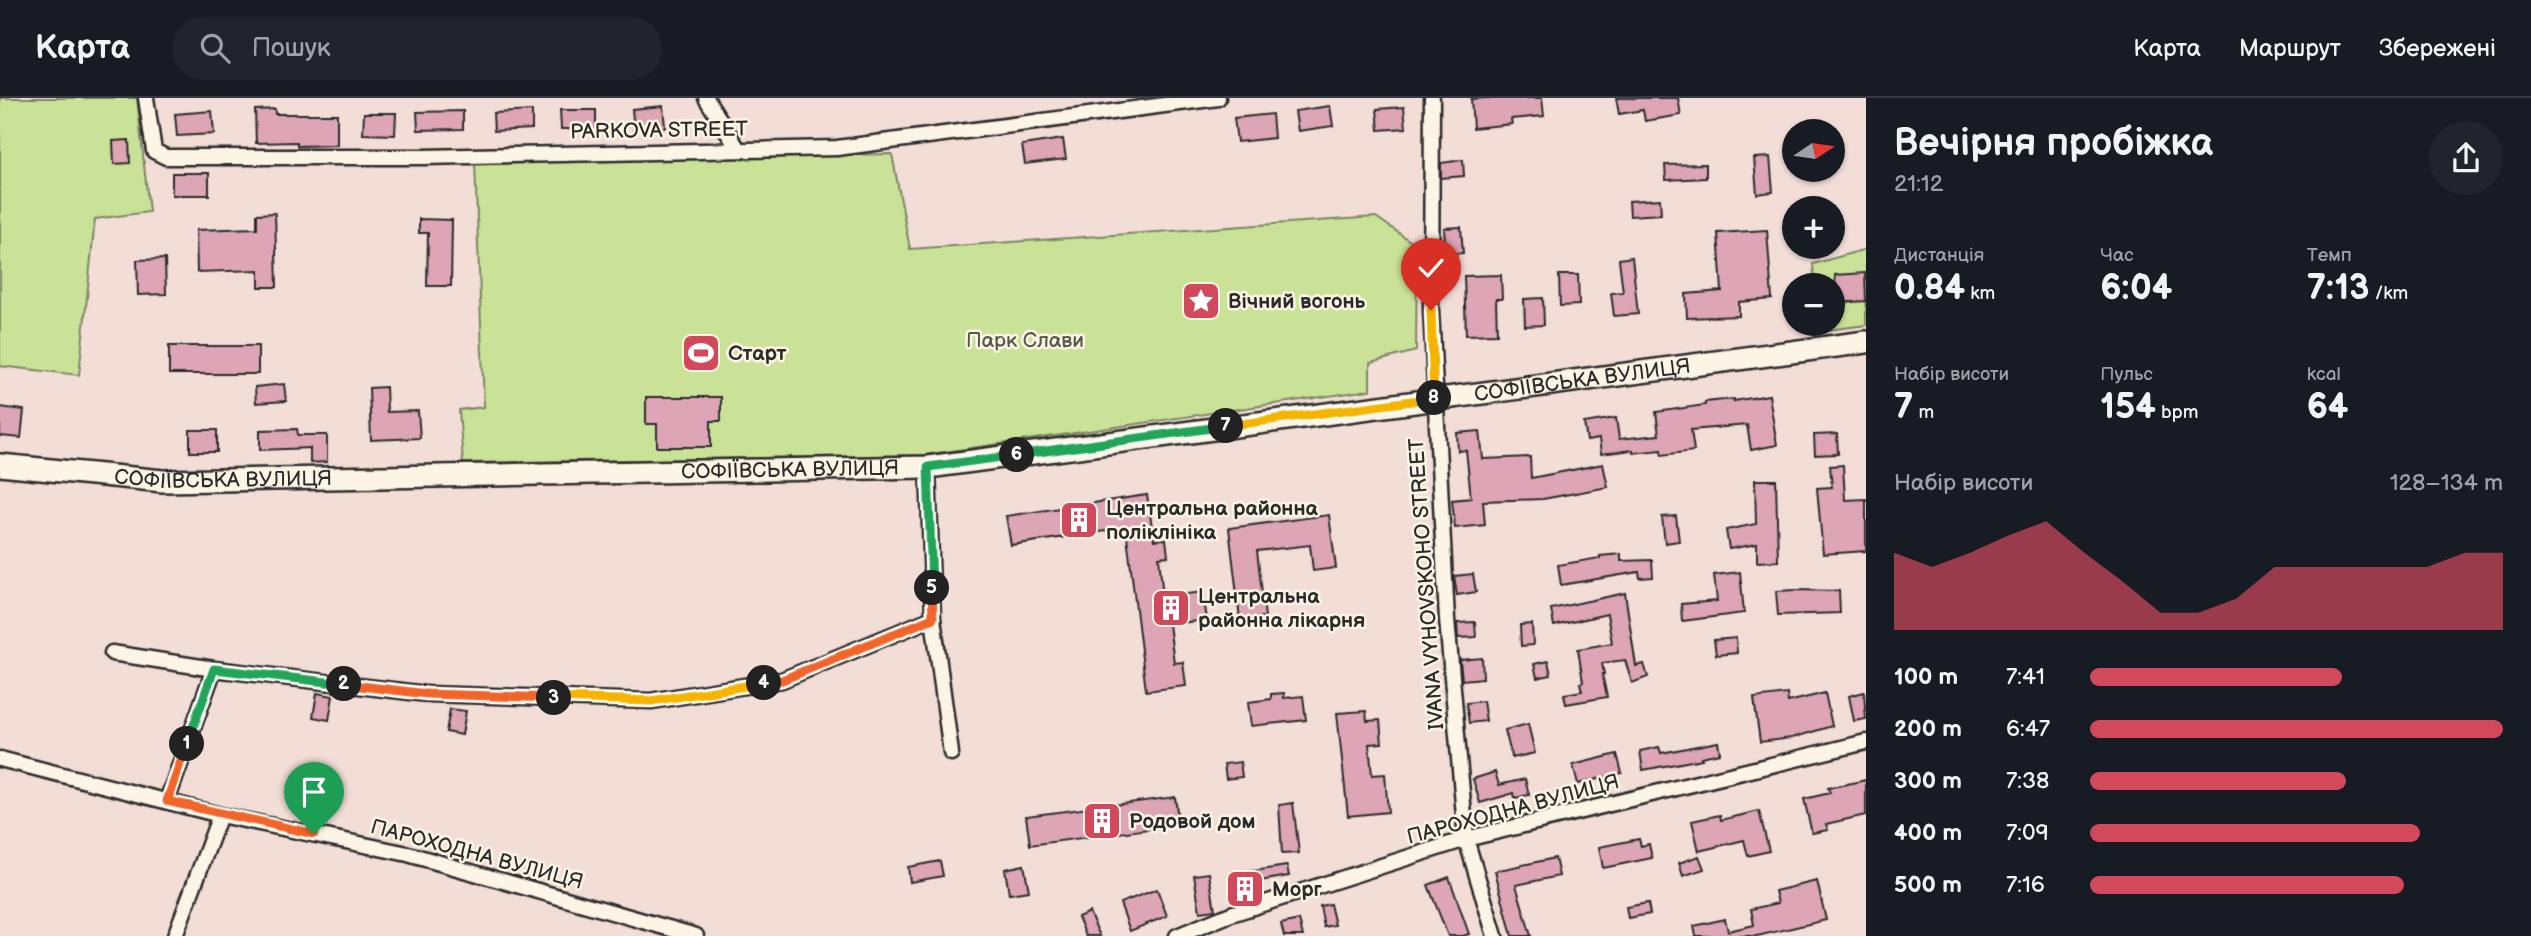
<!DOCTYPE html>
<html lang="uk">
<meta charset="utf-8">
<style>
:root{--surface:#171b24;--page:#20242c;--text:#f1f3f6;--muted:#9ea1a6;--line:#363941;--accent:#d1495b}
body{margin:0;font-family:"Balsamiq Sans",sans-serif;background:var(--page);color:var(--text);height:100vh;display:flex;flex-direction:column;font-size:26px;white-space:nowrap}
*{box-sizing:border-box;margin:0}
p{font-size:23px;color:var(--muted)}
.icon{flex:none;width:38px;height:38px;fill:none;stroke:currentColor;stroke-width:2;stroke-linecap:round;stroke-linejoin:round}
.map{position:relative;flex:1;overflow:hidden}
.panel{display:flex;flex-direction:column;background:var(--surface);width:665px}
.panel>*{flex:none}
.needle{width:46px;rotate:77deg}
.tools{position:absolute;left:1782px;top:21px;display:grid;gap:14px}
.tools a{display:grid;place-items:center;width:63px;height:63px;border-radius:50%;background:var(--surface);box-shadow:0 2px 5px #0004;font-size:35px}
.pin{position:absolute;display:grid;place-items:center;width:60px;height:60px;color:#fff;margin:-72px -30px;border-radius:50% 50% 50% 0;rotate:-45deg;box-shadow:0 0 7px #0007}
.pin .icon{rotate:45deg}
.km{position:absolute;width:35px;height:35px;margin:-18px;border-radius:50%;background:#222;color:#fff;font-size:19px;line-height:35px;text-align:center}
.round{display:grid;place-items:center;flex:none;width:74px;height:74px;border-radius:37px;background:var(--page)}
.headline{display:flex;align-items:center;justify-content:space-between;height:119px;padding:0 28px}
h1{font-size:38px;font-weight:800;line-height:52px}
.metrics{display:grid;grid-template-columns:repeat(3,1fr);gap:10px;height:119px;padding:7px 28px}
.metrics div{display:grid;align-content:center}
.metrics b{font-size:35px;font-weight:800}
.metrics small{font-size:19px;font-weight:400}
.metrics p{font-size:19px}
.chart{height:196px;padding:14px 28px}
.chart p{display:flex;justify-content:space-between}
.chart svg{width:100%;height:126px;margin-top:7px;fill:var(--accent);opacity:.7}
ul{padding:0 28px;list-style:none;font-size:23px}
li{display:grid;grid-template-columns:112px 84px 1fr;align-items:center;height:52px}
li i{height:18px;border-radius:9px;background:var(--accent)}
header{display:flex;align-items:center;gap:42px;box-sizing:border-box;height:98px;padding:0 35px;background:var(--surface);border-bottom:2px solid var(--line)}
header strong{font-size:33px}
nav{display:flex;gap:38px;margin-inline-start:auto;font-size:24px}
.search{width:490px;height:63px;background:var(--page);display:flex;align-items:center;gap:18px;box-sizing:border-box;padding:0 24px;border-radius:38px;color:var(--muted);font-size:26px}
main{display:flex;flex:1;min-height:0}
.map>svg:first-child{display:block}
.green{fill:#cae298;stroke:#7a8662;stroke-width:2}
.building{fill:#dda5b6;stroke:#2b2b2b;stroke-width:2}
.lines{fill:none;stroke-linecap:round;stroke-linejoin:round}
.street-casing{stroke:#2b2b2b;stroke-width:19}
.secondary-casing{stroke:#2b2b2b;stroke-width:26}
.street{stroke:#fcf5e5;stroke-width:14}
.secondary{stroke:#fcf5e5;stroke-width:21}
.split-1-casing{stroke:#fff;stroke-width:14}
.split-2-casing{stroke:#fff;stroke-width:14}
.split-3-casing{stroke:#fff;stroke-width:14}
.split-4-casing{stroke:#fff;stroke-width:14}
.split-5-casing{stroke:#fff;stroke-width:14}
.split-6-casing{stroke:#fff;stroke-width:14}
.split-7-casing{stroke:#fff;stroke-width:14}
.split-8-casing{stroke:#fff;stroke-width:14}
.split-9-casing{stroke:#fff;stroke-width:14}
.split-1{stroke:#f0652b;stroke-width:9}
.split-2{stroke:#22a559;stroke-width:9}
.split-3{stroke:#f0652b;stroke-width:9}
.split-4{stroke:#f5b400;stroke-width:9}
.split-5{stroke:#f0652b;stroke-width:9}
.split-6{stroke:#22a559;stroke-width:9}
.split-7{stroke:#22a559;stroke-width:9}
.split-8{stroke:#f5b400;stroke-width:9}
.split-9{stroke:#f5b400;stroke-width:9}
.labels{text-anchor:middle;stroke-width:5;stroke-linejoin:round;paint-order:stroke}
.street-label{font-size:21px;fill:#2b2b2b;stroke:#fcf5e5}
.poi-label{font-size:21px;font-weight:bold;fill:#2b2b2b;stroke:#fcf5e5;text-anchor:start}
.park-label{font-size:21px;fill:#535946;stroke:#fcf5e5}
</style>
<header>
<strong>Карта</strong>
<div class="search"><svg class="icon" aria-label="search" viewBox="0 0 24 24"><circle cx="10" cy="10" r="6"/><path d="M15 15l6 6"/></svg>Пошук</div>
<nav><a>Карта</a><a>Маршрут</a><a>Збережені</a></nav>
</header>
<main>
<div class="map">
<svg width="1866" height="838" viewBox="0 0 1866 838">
<rect width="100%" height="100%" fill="#f3ddd7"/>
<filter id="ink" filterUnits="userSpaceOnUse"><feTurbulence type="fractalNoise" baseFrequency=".0143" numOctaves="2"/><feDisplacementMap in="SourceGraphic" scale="14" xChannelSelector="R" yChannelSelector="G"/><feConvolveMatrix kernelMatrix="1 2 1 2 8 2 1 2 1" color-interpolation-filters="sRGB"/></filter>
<g filter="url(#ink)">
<!-- green -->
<path class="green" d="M0 0H137L149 114 95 121 79 277 0 268Z
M892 56 910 151 1376 119 1417 148 1416 253 1370 265V292L923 357 463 365 459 312 484 309 475 64Z
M1866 151V227L1819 233V226H1832V187H1815L1813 166Z"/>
<!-- building -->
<path class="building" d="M1486 0H1542L1544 18 1511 21 1512 26 1473 30 1471 1Z
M1616 0H1678L1681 17 1645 23 1643 12 1619 16Z
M663 8 665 29 634 32 632 11Z
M1330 8 1333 28 1298 33 1295 13Z
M1404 9 1406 30 1379 32 1377 11Z
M275 11V16H337V47L297 48V44L256 45 255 12Z
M560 12H596V31H561Z
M212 13 214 36 177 38 175 16Z
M463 13V31L418 32 417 14Z
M532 13V31L494 33 493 15Z
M364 15H396L395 37 363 36Z
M1272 16 1274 40 1237 44 1234 20Z
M1063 41 1066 61 1025 66 1022 47Z
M129 42 130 65 114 66 113 43Z
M1770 59 1773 94 1757 96 1754 60Z
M1463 62 1464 78 1441 80V65Z
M1706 66V80L1666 82 1665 67Z
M172 75H209V97H172Z
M1660 101 1661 116 1630 118 1629 103Z
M275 115 277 189H259V172L197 174 196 132 257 130V116Z
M419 121 452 122 451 188H427L428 135H419Z
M1461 129 1463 155 1446 156 1444 130Z
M1767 132 1772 201 1739 204V218L1687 220 1686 196 1722 193 1718 135Z
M1632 159 1638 216 1614 218 1611 195 1623 194 1619 161Z
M165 161 166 196 138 197 137 162Z
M1865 175 1866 203 1837 205 1835 177Z
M1501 177 1502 201H1496L1497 236 1466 237 1464 178Z
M1559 177H1578L1579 207 1560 208Z
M1543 200 1544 227 1525 228 1524 201Z
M169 248H258V276H169Z
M284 286 286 303 256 305 255 289Z
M386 289 387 314 418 313 420 340 371 342 369 290Z
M1769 297 1777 347 1751 352 1747 327 1691 332 1694 353 1662 357 1661 352 1633 355V352L1601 356 1599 341 1587 343 1584 325 1616 320 1619 341 1659 337 1656 314 1705 307V304L1734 301V303Z
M646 299H721V323H711V349H657V326H646Z
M0 309 24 312 21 340 0 338Z
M297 331 298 337H327V364L310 365V350L260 352V332Z
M190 332H217V354H190Z
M1480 333 1483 361 1530 359 1531 380 1603 366 1608 389 1543 401 1483 403 1485 427 1455 430 1452 402 1471 400 1466 352 1458 353 1457 335Z
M1837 336 1838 356 1815 357 1814 337Z
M1843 367 1845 402 1866 401V453L1823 456 1817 390 1832 389 1830 368Z
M1755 382H1776L1778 463 1757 464V446L1729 451 1726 432 1756 426Z
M1147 397 1154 442 1166 441 1168 458 1159 459 1163 499 1203 494 1207 522 1169 526 1174 565 1183 564 1186 588 1146 593 1126 430 1011 447 1006 418Z
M1329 417 1336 470 1313 473 1310 447 1257 453 1265 519 1240 522 1229 430Z
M1676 418 1679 443 1665 445 1662 419Z
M1621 456V463L1652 462 1653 479 1640 480 1639 474 1561 487 1558 467 1600 460V458Z
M1740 474 1744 515 1682 523 1681 506 1717 503 1714 477Z
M1473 476 1476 494 1457 497 1454 478Z
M1796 492 1839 493 1840 515 1778 517 1776 493Z
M1625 495 1636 568 1644 566 1648 579 1632 585 1625 562 1602 565 1604 576H1602L1607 599 1566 606 1564 596 1582 593 1580 585 1583 584 1578 551 1612 545 1607 516 1554 528 1551 511Z
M1475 524 1476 539 1458 540 1457 525Z
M1532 526 1533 547 1521 548 1520 527Z
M1736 540 1737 555 1716 557 1714 542Z
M1482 560 1483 580 1462 582 1460 562Z
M1548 563 1551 577 1537 580 1534 566Z
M1864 594 1866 621 1854 623 1849 598Z
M317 595 333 598 329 622 313 619Z
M1284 595V600L1303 598 1306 622 1251 628 1248 604 1271 601V596Z
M1825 595 1832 628 1792 640 1760 644 1754 600 1787 596 1788 604Z
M1483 603 1486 623 1469 625 1466 605Z
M450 611 466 613 462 637 446 634Z
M1366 613 1367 623 1380 622 1382 645 1369 646 1372 677 1385 676 1388 714 1348 718 1337 615Z
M1528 626 1535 655 1512 660 1505 632Z
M1718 644 1720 655 1701 659 1702 661 1643 672 1640 653 1659 649 1661 655Z
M1617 656 1622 675 1578 686 1573 667Z
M1240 664 1242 679 1226 681 1224 666Z
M1495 674 1499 687 1525 681 1529 697 1515 700 1514 695 1480 705 1473 681Z
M1866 682V717L1826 726 1828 732 1812 735 1804 701 1830 695 1828 690Z
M1175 699 1179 727 1030 747 1026 718Z
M1293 705 1299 755 1282 756 1279 707Z
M1759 713 1769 753 1748 758 1744 742 1699 753 1692 723 1720 717 1721 722Z
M1639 741 1641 748 1649 746 1652 760 1603 770 1599 749Z
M1699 758 1704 771 1683 778 1679 765Z
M1555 760 1559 778 1516 787 1531 838H1512L1495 773Z
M940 763 943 778 910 784 908 769Z
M1024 767 1029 793 1009 796 1005 771Z
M1287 768 1289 778 1254 784 1256 798 1237 801 1233 776Z
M1209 775 1215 812 1200 814 1194 777Z
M1449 779 1469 836 1463 838H1448L1428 787Z
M1817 783 1826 822 1757 838H1696L1694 828 1725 821 1728 833 1754 827 1751 811 1778 805 1775 793Z
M1157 791 1167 818 1130 833 1120 805Z
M1648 805 1650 816 1628 820 1626 809Z
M1330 806 1335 827 1324 829 1320 808Z
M1089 814 1100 838H1086L1078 819Z
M1299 822 1303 838H1284L1281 826Z"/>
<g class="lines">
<defs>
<path id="street" d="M146 0 154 53 166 59H423L837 50 1218 0
M706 0 738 51
M1432 0 1431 212 1447 521 1466 741 1495 838
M928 369 933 520 951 655
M112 555 214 571 427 596 651 603 782 582 933 520
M0 661 220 717 408 756 696 838
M167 703 214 571
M175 838 220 717
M1177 838 1231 816 1466 741 1866 644"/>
<g id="secondary">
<path id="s1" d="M0 367 163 383 928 369 1866 244"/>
</g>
</defs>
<!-- street casing -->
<use href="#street" class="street-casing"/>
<!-- secondary casing -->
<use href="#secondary" class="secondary-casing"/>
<!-- street -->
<use href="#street" class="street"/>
<!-- secondary -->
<use href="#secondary" class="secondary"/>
</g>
</g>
<g class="lines" filter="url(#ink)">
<defs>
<path id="split-1" d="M187 646 167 703 314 736"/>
<path id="split-2" d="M187 646 214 571 344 586"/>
<path id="split-3" d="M344 586 427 596 554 600"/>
<path id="split-4" d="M554 600 651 603 764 585"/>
<path id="split-5" d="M764 585 782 582 933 520 932 490"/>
<path id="split-6" d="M932 490 928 369 1017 357"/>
<path id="split-7" d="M1017 357 1226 328"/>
<path id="split-8" d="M1226 328 1434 300"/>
<path id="split-9" d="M1431 212 1434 300"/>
</defs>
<!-- split-1 casing -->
<use href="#split-1" class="split-1-casing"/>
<!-- split-2 casing -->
<use href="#split-2" class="split-2-casing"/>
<!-- split-3 casing -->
<use href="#split-3" class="split-3-casing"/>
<!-- split-4 casing -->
<use href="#split-4" class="split-4-casing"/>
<!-- split-5 casing -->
<use href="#split-5" class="split-5-casing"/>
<!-- split-6 casing -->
<use href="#split-6" class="split-6-casing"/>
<!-- split-7 casing -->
<use href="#split-7" class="split-7-casing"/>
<!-- split-8 casing -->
<use href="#split-8" class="split-8-casing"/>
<!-- split-9 casing -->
<use href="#split-9" class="split-9-casing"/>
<!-- split-1 -->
<use href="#split-1" class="split-1"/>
<!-- split-2 -->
<use href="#split-2" class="split-2"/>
<!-- split-3 -->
<use href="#split-3" class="split-3"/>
<!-- split-4 -->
<use href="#split-4" class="split-4"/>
<!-- split-5 -->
<use href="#split-5" class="split-5"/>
<!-- split-6 -->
<use href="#split-6" class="split-6"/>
<!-- split-7 -->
<use href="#split-7" class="split-7"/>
<!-- split-8 -->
<use href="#split-8" class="split-8"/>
<!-- split-9 -->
<use href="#split-9" class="split-9"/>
</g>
<!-- icons -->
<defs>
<symbol id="sight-square" viewBox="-11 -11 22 22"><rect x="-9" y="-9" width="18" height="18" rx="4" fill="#d1495b" stroke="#fcf5e5"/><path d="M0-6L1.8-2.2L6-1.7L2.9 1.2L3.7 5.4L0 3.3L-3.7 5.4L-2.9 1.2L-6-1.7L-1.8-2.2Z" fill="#fff"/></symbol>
<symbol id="stadium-square" viewBox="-11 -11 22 22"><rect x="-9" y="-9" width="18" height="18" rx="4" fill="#d1495b" stroke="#fcf5e5"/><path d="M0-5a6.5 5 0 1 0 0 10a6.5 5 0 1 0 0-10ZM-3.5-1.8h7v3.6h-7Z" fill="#fff"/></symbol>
<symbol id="building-square" viewBox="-11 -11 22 22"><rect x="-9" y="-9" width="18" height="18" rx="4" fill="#d1495b" stroke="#fcf5e5"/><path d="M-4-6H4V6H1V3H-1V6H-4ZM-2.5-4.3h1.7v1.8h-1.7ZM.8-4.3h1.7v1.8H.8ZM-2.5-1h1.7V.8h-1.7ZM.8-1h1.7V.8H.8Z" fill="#fff"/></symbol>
</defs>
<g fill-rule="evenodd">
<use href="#sight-square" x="1179" y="181" width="44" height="44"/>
<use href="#stadium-square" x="679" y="233" width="44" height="44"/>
<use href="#building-square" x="1057" y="400" width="44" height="44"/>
<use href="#building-square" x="1149" y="488" width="44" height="44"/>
<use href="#building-square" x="1080" y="701" width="44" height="44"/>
<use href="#building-square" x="1223" y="769" width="44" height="44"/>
</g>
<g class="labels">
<!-- street labels -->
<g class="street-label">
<text transform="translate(659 32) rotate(-1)" y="7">PARKOVA STREET</text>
<text dy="7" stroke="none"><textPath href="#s1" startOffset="1589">СОФІЇВСЬКА ВУЛИЦЯ</textPath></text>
<text dy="7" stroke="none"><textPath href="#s1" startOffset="791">СОФІЇВСЬКА ВУЛИЦЯ</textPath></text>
<text dy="7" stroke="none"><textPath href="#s1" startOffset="224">СОФІЇВСЬКА ВУЛИЦЯ</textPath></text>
<text transform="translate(1426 486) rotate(-94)" y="7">IVANA VYHOVSKOHO STREET</text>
<text transform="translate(1513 711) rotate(-15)" y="7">ПАРОХОДНА ВУЛИЦЯ</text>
<text transform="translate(477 756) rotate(15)" y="7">ПАРОХОДНА ВУЛИЦЯ</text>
</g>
<!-- poi labels -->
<g class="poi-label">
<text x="1228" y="210">Вічний вогонь</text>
<text x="728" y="262">Старт</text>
<text x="1106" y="417">Центральна районна<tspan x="1106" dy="24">поліклініка</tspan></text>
<text x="1198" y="505">Центральна<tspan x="1198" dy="24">районна лікарня</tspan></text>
<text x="1129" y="730">Родовой дом</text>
<text x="1272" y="798">Морг</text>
</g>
<!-- park labels -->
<g class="park-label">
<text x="1025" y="249">Парк Слави</text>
</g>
</g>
</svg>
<div class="tools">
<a><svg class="needle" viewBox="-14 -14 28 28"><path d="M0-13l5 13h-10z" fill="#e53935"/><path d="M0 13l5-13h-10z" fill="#9ea1a6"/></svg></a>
<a>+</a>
<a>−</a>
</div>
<div class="pin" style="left:314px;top:736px;background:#1e9e55"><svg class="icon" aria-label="arrive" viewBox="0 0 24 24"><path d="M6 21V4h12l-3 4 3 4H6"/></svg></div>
<div class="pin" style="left:1431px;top:212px;background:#d93025"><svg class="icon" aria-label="check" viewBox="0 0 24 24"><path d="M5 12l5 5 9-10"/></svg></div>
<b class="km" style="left:187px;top:646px">1</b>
<b class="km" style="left:344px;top:586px">2</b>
<b class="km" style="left:554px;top:600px">3</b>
<b class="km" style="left:764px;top:585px">4</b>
<b class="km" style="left:932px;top:490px">5</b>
<b class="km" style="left:1017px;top:357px">6</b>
<b class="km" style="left:1226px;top:328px">7</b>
<b class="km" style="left:1434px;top:300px">8</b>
</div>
<section class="panel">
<div class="headline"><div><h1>Вечірня пробіжка</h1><p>21:12</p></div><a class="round"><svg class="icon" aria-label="share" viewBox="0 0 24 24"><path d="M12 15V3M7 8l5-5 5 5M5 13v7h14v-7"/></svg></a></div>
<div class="metrics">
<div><p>Дистанція</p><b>0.84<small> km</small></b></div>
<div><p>Час</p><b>6:04</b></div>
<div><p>Темп</p><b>7:13<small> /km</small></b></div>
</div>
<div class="metrics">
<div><p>Набір висоти</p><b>7<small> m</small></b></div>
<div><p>Пульс</p><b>154<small> bpm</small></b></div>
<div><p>kcal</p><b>64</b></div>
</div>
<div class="chart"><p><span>Набір висоти</span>128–134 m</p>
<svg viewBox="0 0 160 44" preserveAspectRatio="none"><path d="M0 44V17L10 22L20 17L30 11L40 6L50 17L60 27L70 38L80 38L90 33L100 22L110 22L120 22L130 22L140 22L150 17L160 17V44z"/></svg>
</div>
<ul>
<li><b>100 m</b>7:41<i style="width:61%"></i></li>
<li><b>200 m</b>6:47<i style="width:100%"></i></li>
<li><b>300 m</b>7:38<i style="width:62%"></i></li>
<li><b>400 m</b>7:09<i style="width:80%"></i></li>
<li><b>500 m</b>7:16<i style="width:76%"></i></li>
</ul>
</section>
</main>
